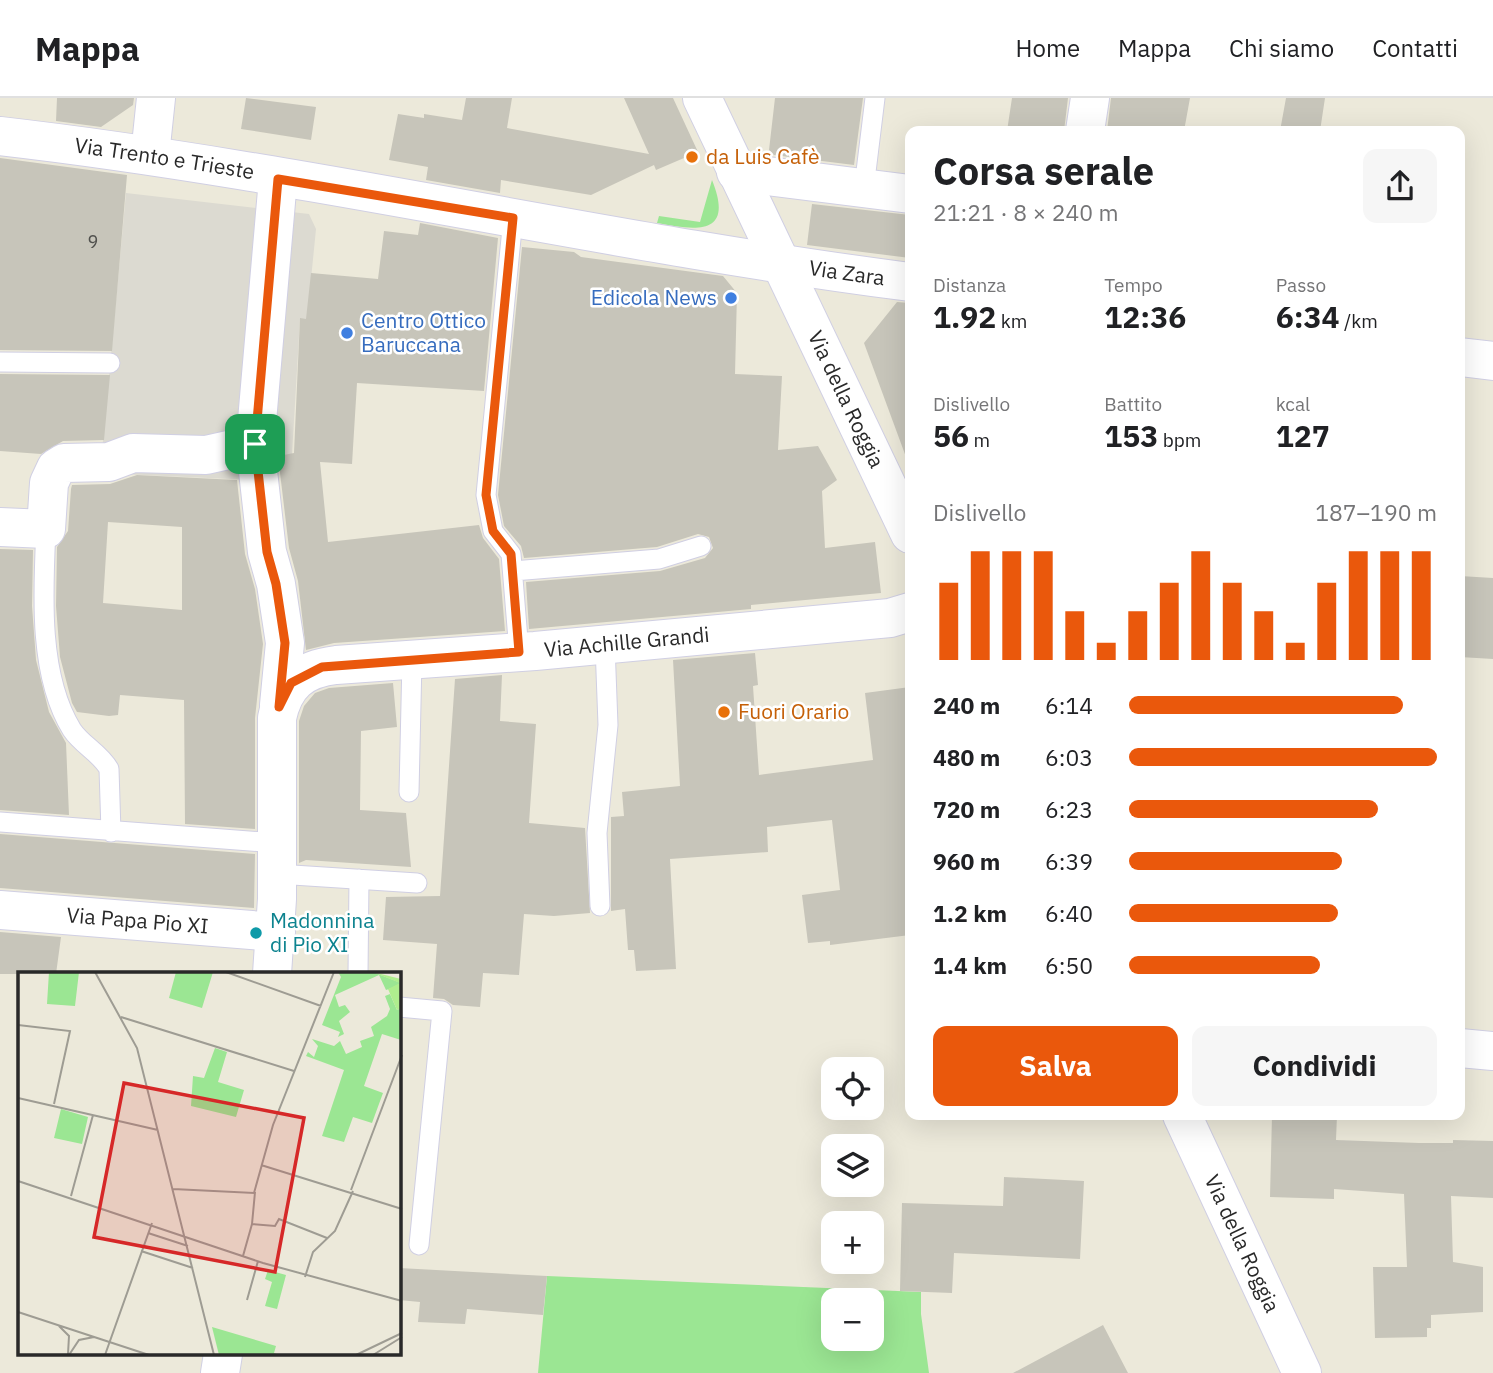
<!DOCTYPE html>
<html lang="it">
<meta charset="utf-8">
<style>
:root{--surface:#fff;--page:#f6f6f6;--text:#202124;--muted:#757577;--line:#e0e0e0;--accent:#ea580c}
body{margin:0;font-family:"IBM Plex Sans",sans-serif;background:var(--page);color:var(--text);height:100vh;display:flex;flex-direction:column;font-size:26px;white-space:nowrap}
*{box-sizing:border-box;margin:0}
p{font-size:23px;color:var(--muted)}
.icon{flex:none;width:38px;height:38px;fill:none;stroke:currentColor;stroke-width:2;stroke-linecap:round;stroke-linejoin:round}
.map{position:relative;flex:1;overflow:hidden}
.sheet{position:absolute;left:905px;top:28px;width:560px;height:994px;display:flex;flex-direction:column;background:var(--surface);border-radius:14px;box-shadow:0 7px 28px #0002}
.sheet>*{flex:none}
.controls{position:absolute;left:821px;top:959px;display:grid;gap:14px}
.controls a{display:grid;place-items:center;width:63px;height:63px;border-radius:14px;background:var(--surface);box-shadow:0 7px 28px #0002;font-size:35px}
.pin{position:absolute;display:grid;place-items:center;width:60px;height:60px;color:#fff;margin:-30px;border-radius:14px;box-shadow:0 4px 10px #0006}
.round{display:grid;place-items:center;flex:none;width:74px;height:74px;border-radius:14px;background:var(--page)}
.head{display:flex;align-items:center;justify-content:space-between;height:119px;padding:0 28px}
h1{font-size:38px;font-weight:700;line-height:52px}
.stats{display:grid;grid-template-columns:repeat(3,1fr);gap:10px;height:119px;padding:7px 28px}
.stats div{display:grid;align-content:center}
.stats b{font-size:30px;font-weight:700}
.stats small{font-size:19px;font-weight:400}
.stats p{font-size:19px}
.chart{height:196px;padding:14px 28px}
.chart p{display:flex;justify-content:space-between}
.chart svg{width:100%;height:126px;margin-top:7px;stroke:var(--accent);stroke-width:6}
.primary-button{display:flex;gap:14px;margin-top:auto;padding:14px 28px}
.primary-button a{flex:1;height:80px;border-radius:14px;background:var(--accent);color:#fff;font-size:28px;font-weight:700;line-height:80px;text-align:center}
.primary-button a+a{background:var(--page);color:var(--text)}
ul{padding:0 28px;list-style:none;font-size:23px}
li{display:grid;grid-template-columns:112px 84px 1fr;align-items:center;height:52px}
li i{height:18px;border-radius:9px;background:var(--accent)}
header{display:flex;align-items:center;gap:42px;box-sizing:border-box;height:98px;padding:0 35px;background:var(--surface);border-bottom:2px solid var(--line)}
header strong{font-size:33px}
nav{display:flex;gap:38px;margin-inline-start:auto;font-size:24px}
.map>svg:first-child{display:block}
.green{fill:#9be693;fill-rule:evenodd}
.plaza{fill:#dcdad1}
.building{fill:#c7c5ba;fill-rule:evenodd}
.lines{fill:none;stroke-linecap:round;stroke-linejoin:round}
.service-casing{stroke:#d0cfe3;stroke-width:21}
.minor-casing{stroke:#d0cfe3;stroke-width:40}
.tertiary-casing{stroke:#d0cfe3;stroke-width:40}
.service{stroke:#fff;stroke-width:19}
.minor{stroke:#fff;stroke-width:38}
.tertiary{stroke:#fff;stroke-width:38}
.route-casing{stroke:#fff;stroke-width:14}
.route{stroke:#ea580c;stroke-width:9}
.food-dot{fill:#e8710a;stroke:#fff;stroke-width:2.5}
.shop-dot{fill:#3f7fe0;stroke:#fff;stroke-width:2.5}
.culture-dot{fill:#0f9aa8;stroke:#fff;stroke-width:2.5}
.labels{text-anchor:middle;stroke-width:5;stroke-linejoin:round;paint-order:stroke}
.number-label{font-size:18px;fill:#50504d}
.food-label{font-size:21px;fill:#c56008;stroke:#fff;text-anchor:start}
.street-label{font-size:21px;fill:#292929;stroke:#fff}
.shop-label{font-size:21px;fill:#366cbe;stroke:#fff;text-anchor:end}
.culture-label{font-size:21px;fill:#0d838f;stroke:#fff;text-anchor:start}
.inset-road{fill:none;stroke:#9e9c93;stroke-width:2}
.view{fill:#d62828;fill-opacity:0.15;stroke:#d62828;stroke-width:3.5}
.inset-edge{fill:none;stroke:#292929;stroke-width:3.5}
</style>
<header>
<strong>Mappa</strong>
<nav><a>Home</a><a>Mappa</a><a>Chi siamo</a><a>Contatti</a></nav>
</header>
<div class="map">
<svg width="1493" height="1275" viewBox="0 0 1493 1275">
<rect width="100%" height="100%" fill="#ece9da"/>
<!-- green -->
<path class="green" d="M712 82C735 139 695 132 657 125L659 118 700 124Z
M547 1178 921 1194V1216L929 1275H538ZM833 1202H872V1241H833Z"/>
<!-- plaza -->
<path class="plaza" d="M126 95 309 116 316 131 307 221H300L292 356 264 360 252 382 100 375Z"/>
<!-- building -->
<path class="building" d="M57 0H134L133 7 101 29 56 23Z
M246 0 316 9 311 42 241 31Z
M466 0H512L507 30 649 56 624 0H673L698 54 656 72 654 67 591 97 501 82 500 95 426 82 428 69 389 62 398 16 424 20V16L462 22Z
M775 0H863L854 67 774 57 769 52Z
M1012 0H1068L1064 33H1007Z
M1111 0H1190L1184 33H1107Z
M1286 0H1325L1320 33H1280Z
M0 60 127 77 112 253 0 252Z
M812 106 910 117V160L807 147Z
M420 125 498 140 484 293 357 285 352 366 320 364 328 444 479 427 483 440 499 461 505 533 334 545 306 552 298 483 289 450 278 358 294 355 300 220 306 221 311 175 378 181 384 133 418 137Z
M522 149 574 154 581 159 723 178 737 195 735 276 782 278 778 352 818 348 837 382 822 393 825 450 875 444 881 495 751 507V511L529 531 526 484 660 473 705 460 713 450 709 439 698 436 657 449 524 460 521 448 504 428 498 397Z
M897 204 910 205V359H906L864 245Z
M0 276 110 277 104 342 63 343 41 356 0 353Z
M137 377 237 382 245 456 255 491 263 546 255 620V731L185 726 184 602 120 597 118 617 109 618 77 614 72 605 60 559 56 508 57 449 68 433 71 391 72 387 110 386ZM108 424 182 429V512L103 505Z
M0 451 33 452 32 508 36 562 49 614 66 645 69 717 0 712Z
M1460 478 1493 480V561L1460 559Z
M755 555 758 587 753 588 759 677 873 662 865 595 910 589V837L830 847V843L808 845 802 797 840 792 832 722 767 729 768 754 670 761 676 871 636 873 634 852H628L625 811 611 813V719L624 718 622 694 680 688 673 562Z
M502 577 500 623 536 626 529 725 585 730 590 815 554 818 524 816 519 877 483 875 480 909 453 907 444 901 433 900 437 846 383 842 386 799 440 798 455 581Z
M393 585 397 629 361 633 360 712 406 715 411 769 306 762 299 765V623L304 608 315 595 329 590Z
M0 736 255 756 254 810 0 790Z
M0 834 61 839 56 876H0Z
M1272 1017H1337L1336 1042 1419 1045H1453V1042L1493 1043V1100L1451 1098 1453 1164 1483 1169V1214L1431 1217V1230H1427V1239L1375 1240 1373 1169H1407L1404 1096 1334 1091V1101L1270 1099Z
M1004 1079 1084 1083 1080 1161 954 1155 952 1195 900 1193 902 1105 1003 1108Z
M399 1170 547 1178 543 1217 467 1211 465 1226 418 1224 420 1204 399 1202Z
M1103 1227 1128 1275H1013Z"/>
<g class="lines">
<defs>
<path id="service" d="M864 90 875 0
M513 120 486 397 493 433 511 456 519 554
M0 264 110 265
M46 431C43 494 38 577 72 632 82 647 100 655 109 671L111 734
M513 473 659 461 701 448
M409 694 412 562
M0 724 277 745
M277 776 417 785
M600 808 597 735 608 627 605 547
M358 876 359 781
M399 909 442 913 419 1147"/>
<g id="minor">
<path d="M1085 33 1090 0"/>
<path id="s1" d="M0 38C305 73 605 145 910 184"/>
<path d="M150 57 156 0"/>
<path d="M736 74 910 96"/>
<path d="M1460 259 1493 263"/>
<path d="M255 346 267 454 276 486 285 545 279 607"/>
<path d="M0 429 46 431 49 385 56 370 64 365 109 364 133 355 206 357 255 346 278 81"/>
<path id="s2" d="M0 812 276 834"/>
<path id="s3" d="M272 876 277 801V620C284 586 302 571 336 567L535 553 890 520 910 514"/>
<path d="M1460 950 1493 953"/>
<path d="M220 1275 223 1256"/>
</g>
<g id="tertiary">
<path id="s4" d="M702 0 910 436"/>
<path id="s5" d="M1182 1017 1302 1275"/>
</g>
</defs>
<!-- service casing -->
<use href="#service" class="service-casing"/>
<!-- minor casing -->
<use href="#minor" class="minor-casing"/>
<!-- tertiary casing -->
<use href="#tertiary" class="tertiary-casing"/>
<!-- service -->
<use href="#service" class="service"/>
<!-- minor -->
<use href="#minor" class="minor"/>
<!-- tertiary -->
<use href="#tertiary" class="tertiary"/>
</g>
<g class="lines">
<defs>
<path id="route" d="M278 81 513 120 486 397 493 433 511 456 519 554 322 569 291 585 279 609 285 545 276 486 267 454 255 346Z"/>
</defs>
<!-- route casing -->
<use href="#route" class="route-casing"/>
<!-- route -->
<use href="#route" class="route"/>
</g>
<!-- markers -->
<g class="food-dot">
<circle cx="692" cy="59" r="7"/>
<circle cx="724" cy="614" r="7"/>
</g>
<g class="shop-dot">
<circle cx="731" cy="200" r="7"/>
<circle cx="347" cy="235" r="7"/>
</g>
<circle class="culture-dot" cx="256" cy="835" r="7"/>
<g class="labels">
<!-- number labels -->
<g class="number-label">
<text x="93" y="150">9</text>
</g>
<!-- food labels -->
<g class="food-label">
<text x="706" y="66">da Luis Cafè</text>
<text x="738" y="621">Fuori Orario</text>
</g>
<!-- street labels -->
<g class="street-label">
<text dy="7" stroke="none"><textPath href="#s1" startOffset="166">Via Trento e Trieste</textPath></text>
<text dy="7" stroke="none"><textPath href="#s1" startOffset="858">Via Zara</textPath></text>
<text dy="7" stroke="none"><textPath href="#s4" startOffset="334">Via della Roggia</textPath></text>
<text dy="7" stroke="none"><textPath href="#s3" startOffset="634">Via Achille Grandi</textPath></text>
<text dy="7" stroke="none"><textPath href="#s2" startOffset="138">Via Papa Pio XI</textPath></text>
<text dy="7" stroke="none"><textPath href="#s5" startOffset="142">Via della Roggia</textPath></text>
</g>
<!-- shop labels -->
<g class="shop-label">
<text x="717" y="207">Edicola News</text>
<text x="361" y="230" text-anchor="start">Centro Ottico<tspan x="361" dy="24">Baruccana</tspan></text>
</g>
<!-- culture labels -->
<g class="culture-label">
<text x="270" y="830">Madonnina<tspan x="270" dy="24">di Pio XI</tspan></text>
</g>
</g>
<!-- overview -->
<g transform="translate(18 874)">
<rect width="383" height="383" fill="#ece9da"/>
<path d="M31 0H61L57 34 29 32ZM158 0H195L184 36 151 26ZM320 0H355L383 11V13L368 18 361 3 317 23 321 35 327 33 332 40 321 49 326 62 320 65 322 60 304 53 323 5ZM372 22 379 38 383 36V68L364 62 346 114 365 121 354 151 335 145 326 170 304 164 326 98 288 84 290 80 296 85 300 74 294 67 316 74 322 69 328 82 344 75 342 69 356 64 353 55 369 44 372 37 367 24ZM197 76 209 80 200 110 226 118 218 145 173 134 175 104 186 106ZM43 137 70 145 64 172 36 166ZM250 298 268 303 259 337 247 334 254 310 247 307ZM194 355 258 374 256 381 261 383H201Z" fill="#9be693"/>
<path d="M355 0 383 7V36L379 38 370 17 382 11Z" fill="#afee8e"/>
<path class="inset-road" d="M77 0 119 76 196 383M208 0 303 34M103 45 276 99M0 53 52 59 36 132M0 126 140 158M243 193 384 237M0 209 245 291 384 329M155 217 236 221 255 153 316 0M333 218 384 83M53 224 75 143M234 252 237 220M130 261 170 274M123 279 175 296M225 284 234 252 257 254 261 247 309 266M287 305 295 280 317 259 335 219M229 328 240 289M0 340 131 383M41 354 51 364 50 382M51 383 61 368 76 365M87 383 134 251M338 383 384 361M355 383 384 365"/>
<path class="view" d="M106 111 286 146 257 300 76 265Z"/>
<rect width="383" height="383" class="inset-edge"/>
</g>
</svg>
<div class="controls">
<a><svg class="icon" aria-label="locate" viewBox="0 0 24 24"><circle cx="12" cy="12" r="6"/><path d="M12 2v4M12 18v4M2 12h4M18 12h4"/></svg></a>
<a><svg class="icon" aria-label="layers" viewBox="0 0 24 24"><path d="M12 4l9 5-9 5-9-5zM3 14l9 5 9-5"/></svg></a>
<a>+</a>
<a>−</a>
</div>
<div class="pin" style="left:255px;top:346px;background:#1e9e55"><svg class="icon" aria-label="arrive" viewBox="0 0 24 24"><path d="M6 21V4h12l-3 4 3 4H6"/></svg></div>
<section class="sheet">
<div class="head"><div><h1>Corsa serale</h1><p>21:21 · 8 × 240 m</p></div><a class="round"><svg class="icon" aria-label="share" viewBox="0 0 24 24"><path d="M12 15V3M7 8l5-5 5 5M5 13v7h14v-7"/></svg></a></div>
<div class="stats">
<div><p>Distanza</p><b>1.92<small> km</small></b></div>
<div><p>Tempo</p><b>12:36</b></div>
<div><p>Passo</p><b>6:34<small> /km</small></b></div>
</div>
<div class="stats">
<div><p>Dislivello</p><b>56<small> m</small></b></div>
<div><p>Battito</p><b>153<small> bpm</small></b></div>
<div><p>kcal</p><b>127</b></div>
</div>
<div class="chart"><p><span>Dislivello</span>187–190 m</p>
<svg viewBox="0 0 160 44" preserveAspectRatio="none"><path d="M5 44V17M15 44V6M25 44V6M35 44V6M45 44V27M55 44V38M65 44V27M75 44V17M85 44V6M95 44V17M105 44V27M115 44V38M125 44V17M135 44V6M145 44V6M155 44V6"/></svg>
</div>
<ul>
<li><b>240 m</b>6:14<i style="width:89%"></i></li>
<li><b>480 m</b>6:03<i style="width:100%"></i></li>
<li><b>720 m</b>6:23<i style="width:81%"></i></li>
<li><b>960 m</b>6:39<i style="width:69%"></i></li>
<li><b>1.2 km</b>6:40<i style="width:68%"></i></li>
<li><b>1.4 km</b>6:50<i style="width:62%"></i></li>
</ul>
<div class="primary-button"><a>Salva</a><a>Condividi</a></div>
</section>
</div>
